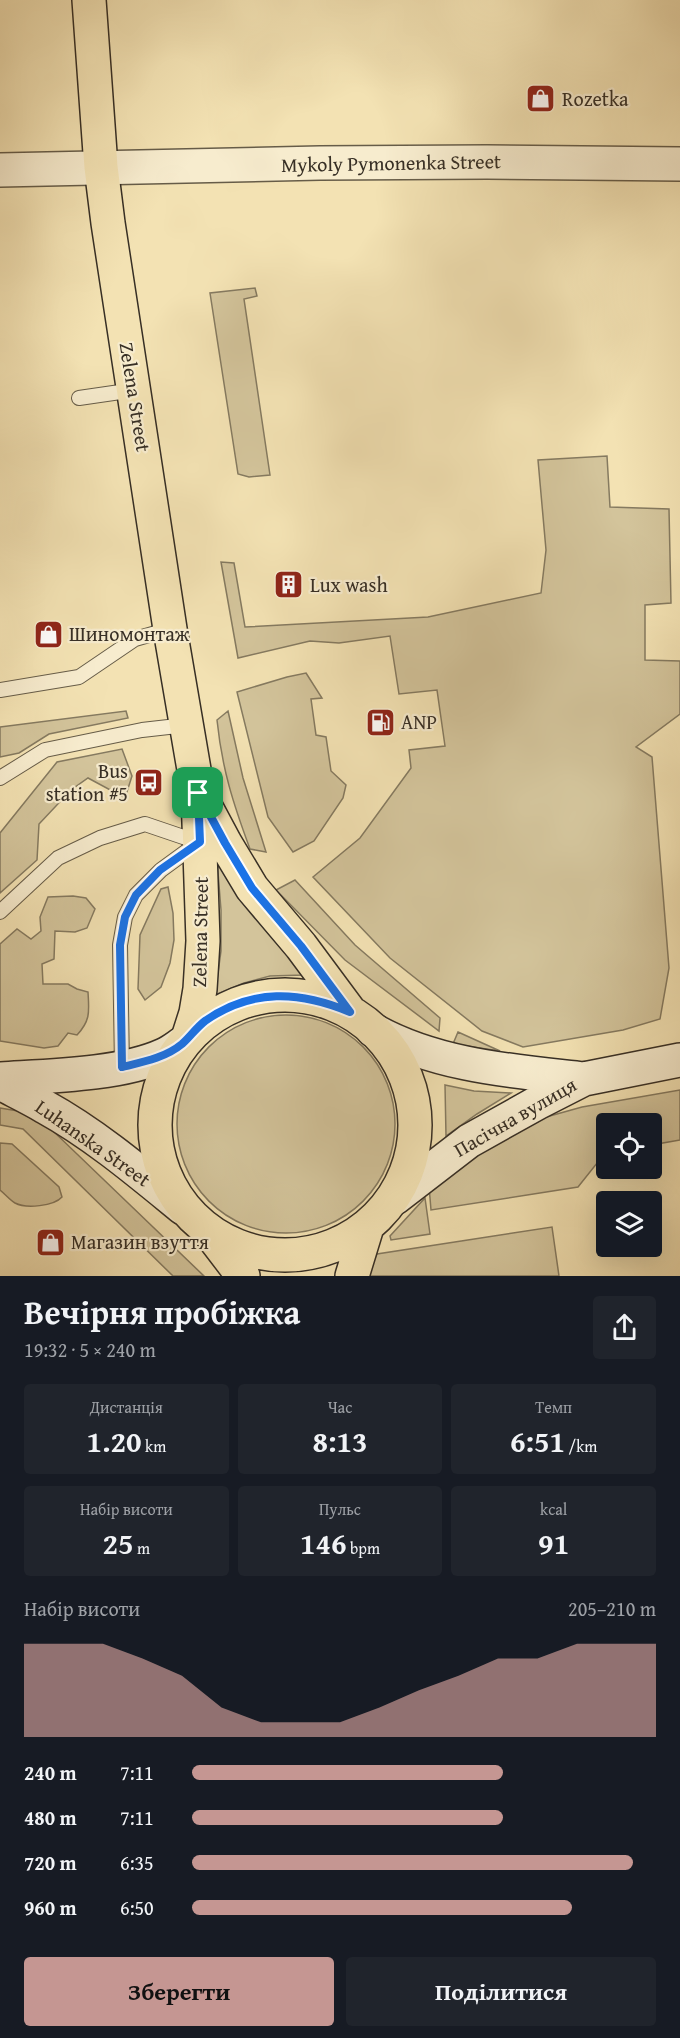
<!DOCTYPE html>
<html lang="uk">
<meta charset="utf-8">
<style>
:root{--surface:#171b24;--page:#20242c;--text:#f1f3f6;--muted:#9ea1a6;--accent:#c59692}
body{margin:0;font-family:"Gentium Book Plus",serif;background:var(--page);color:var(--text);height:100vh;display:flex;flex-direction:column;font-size:22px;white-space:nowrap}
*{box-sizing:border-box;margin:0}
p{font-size:20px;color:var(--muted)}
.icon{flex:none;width:33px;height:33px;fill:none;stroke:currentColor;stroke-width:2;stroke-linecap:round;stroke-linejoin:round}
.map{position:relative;height:1276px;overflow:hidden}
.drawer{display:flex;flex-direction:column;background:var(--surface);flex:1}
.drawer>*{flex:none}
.fabs{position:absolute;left:596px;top:1113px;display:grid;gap:12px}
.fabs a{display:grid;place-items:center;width:66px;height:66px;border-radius:6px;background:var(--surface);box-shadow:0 6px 24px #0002;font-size:30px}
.pin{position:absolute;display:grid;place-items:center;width:51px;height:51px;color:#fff;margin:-26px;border-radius:12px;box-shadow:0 3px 9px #0006}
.round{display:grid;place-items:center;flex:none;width:63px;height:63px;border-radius:6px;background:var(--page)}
.headline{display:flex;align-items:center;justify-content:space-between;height:102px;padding:0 24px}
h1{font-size:33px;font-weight:700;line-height:45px}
.figures{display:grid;grid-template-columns:repeat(3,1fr);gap:9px;height:102px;padding:6px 24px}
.figures div{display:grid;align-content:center;border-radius:6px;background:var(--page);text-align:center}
.figures b{font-size:30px;font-weight:700}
.figures small{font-size:16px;font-weight:400}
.figures p{font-size:16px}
.chart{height:168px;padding:12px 24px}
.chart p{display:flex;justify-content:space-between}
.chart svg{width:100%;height:108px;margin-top:6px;fill:var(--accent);opacity:.7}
.primary-button{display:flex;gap:12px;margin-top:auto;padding:12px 24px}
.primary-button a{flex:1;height:69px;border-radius:6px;background:var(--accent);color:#111;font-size:24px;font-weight:700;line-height:69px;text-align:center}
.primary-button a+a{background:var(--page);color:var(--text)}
ul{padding:0 24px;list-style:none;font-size:20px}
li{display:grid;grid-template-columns:96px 72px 1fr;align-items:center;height:45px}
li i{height:15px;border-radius:8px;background:var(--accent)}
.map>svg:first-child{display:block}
.green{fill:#d3c49b;stroke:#857a60;stroke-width:1.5}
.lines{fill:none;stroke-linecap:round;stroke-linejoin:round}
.service-casing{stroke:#665c48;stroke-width:16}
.tertiary-casing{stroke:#665c48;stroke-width:36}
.secondary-casing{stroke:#372f25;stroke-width:36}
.primary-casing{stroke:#372f25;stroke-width:36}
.service{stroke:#f7ecce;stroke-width:14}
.tertiary{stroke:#f7ecce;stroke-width:33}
.secondary{stroke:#f7ecce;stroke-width:33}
.primary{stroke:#f3e2b3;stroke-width:33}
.route-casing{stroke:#fff;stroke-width:12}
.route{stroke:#1a73e8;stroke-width:8}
.labels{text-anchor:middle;stroke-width:4.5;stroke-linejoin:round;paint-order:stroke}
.poi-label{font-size:20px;fill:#372f25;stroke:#f7ecce;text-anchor:start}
.street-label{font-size:20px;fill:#372f25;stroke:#f7ecce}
</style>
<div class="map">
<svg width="680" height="1276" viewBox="0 0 680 1276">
<rect width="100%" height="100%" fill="#f3e2b3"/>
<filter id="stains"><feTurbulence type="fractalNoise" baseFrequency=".00333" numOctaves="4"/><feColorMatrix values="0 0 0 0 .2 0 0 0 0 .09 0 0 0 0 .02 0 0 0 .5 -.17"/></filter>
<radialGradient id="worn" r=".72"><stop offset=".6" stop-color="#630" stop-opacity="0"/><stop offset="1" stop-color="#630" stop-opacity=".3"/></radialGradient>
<!-- green -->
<path class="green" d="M255 288 257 296 244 299 270 475 249 477 238 474 210 293Z
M607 456 610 507 669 509 671 603 645 605V660L680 661V714L636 747 652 757 669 968 660 1019 623 1030 523 1047 482 1031 390 958 313 877 360 838 411 768 409 750 445 746 437 690 399 694 390 636 339 643 310 641 238 658 221 562 234 563 245 627 428 617 541 593 546 550 538 460Z
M306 673 322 698 311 699 316 735 326 737 331 771 346 785 343 798 314 841 293 852 268 817 237 692 287 677Z
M126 711 128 718 49 734 19 753 0 757V727Z
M228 711 243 778 266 852 250 849C233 803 222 769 217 720Z
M122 749 132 776 125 798 88 778 71 790 39 824 37 860 0 893V833L57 762Z
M217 860 244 903 304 975 270 976 244 983 215 995 221 951V910Z
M295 880 355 945 440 1018 439 1031 345 960 276 890Z
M168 887 173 913 174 940 170 963 161 987 145 1000 138 989 140 935 161 889Z
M73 896 86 898 95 909 87 928 75 932 55 931 54 959 42 964 43 984H68L77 989 88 992C89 1011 91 1020 77 1035L68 1033 58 1046 44 1048 0 1041V944L17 929 31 939 41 931 40 917 48 897Z
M177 1124a109 109 0 1 1 218 0a109 109 0 1 1-218 0Z
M458 1032 500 1051 453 1044Z
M445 1085 474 1091 511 1093 477 1114 446 1136Z
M680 1090V1140L651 1145V1124H606V1156L601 1158 578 1187 431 1210 429 1186 440 1177 539 1119 582 1107Z
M0 1108 18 1111 51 1129 204 1276H173L23 1129 0 1125Z
M0 1143 12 1144 59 1187 62 1197C54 1206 26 1209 15 1203 10 1200 5 1194 0 1190Z
M425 1198 430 1234 391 1240 390 1236Z
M552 1227 559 1276H366L377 1254Z"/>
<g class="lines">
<defs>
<path id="service" d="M79 398 134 390
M0 690 79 677 135 639 170 629
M0 778 45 750 142 730 186 725
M0 912 58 858 100 838 145 824 198 842
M122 1067 120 945 125 917 136 895 161 870 198 843"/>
<path id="tertiary" d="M0 170 320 163 487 162 680 164"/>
<path id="secondary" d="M373 1030C437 1066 513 1071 584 1079
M0 1079C48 1076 120 1075 164 1055 171 1052 177 1047 183 1043
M0 1083C15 1091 30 1098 45 1107 94 1134 139 1172 183 1208
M395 1198 469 1141 537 1103 584 1079 680 1060"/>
<path id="primary" d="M89 0 101 167 108 223 170 629 198 793 203 941 200 989 196 1013 189 1035
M202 800 225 843 252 888 301 946 350 1012
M155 1125a130 130 0 1 1 260 0a130 130 0 1 1-260 0Z
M211 1234 243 1276
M352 1276 367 1227"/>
</defs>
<!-- service casing -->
<use href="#service" class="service-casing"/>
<!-- tertiary casing -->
<use href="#tertiary" class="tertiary-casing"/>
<!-- secondary casing -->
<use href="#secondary" class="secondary-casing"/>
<!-- primary casing -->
<use href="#primary" class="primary-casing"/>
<!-- service -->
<use href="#service" class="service"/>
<!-- tertiary -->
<use href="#tertiary" class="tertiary"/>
<!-- secondary -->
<use href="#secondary" class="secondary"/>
<!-- primary -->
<use href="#primary" class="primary"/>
</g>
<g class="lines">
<defs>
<path id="route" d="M198 793 225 843 252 888 301 946 350 1012C300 991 252 988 205 1021 196 1028 190 1037 182 1044 165 1058 143 1062 122 1067L120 945 125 917 136 895 160 870 200 842Z"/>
</defs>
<!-- route casing -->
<use href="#route" class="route-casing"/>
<!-- route -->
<use href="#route" class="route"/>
</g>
<!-- icons -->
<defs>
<symbol id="shop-square" viewBox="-11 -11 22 22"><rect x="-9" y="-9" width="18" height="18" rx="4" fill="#8f2418" stroke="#f7ecce"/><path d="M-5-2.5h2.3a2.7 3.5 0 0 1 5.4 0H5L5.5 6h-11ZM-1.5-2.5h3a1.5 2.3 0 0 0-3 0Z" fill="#fff"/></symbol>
<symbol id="building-square" viewBox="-11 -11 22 22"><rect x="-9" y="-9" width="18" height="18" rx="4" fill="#8f2418" stroke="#f7ecce"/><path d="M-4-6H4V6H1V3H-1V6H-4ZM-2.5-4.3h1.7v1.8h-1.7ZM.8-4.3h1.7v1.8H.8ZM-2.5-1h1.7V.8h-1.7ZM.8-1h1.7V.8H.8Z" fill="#fff"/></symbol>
<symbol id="fuel-square" viewBox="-11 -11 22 22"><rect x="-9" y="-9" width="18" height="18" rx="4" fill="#8f2418" stroke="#f7ecce"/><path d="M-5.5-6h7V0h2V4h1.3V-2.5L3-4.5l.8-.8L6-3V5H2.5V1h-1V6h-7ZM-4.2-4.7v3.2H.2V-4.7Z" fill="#fff"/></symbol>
<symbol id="bus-square" viewBox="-11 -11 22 22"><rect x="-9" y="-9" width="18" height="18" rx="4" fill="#8f2418" stroke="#f7ecce"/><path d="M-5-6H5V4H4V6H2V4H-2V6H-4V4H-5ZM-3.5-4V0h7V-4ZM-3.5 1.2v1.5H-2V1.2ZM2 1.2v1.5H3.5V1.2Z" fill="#fff"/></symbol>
</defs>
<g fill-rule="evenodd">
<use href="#shop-square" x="524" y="82" width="33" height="33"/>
<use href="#building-square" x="272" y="568" width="33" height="33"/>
<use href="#shop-square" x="32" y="618" width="33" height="33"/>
<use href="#fuel-square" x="364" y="706" width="33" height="33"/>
<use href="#bus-square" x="132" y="766" width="33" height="33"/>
<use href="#shop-square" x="34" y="1226" width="33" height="33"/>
</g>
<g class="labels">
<!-- poi labels -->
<g class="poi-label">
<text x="562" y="106">Rozetka</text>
<text x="310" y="592">Lux wash</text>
<text x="69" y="641">Шиномонтаж</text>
<text x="401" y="729">ANP</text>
<text x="128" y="778" text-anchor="end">Bus<tspan x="128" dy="23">station #5</tspan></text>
<text x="71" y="1249">Магазин взуття</text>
</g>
<!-- street labels -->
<g class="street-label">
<text transform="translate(391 163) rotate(-1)" y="7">Mykoly Pymonenka Street</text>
<text transform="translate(135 397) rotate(81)" y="7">Zelena Street</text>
<text transform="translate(200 932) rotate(-89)" y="7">Zelena Street</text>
<text transform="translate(515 1117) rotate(-30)" y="7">Пасічна вулиця</text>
<text transform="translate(93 1143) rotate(35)" y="7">Luhanska Street</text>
</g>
</g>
<rect width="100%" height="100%" filter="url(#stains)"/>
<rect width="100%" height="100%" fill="url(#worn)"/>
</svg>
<div class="fabs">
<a><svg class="icon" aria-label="locate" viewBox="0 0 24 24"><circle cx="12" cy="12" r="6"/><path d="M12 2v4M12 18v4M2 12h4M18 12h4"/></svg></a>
<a><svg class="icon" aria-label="layers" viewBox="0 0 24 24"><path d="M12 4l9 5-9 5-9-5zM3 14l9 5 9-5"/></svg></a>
</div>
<div class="pin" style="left:198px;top:793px;background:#1e9e55"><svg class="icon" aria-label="arrive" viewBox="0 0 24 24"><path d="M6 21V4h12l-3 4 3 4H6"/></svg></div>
</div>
<section class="drawer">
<div class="headline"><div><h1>Вечірня пробіжка</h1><p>19:32 · 5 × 240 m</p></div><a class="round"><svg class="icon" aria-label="share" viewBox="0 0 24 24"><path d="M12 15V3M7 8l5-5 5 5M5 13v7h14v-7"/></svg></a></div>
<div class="figures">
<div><p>Дистанція</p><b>1.20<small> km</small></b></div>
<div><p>Час</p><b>8:13</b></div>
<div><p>Темп</p><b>6:51<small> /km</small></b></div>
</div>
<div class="figures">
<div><p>Набір висоти</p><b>25<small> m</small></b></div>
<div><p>Пульс</p><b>146<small> bpm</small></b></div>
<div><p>kcal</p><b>91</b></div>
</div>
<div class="chart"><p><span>Набір висоти</span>205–210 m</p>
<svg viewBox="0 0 160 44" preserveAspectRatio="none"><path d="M0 44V6L10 6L20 6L30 12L40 19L50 32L60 38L70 38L80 38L90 32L100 25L110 19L120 12L130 12L140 6L150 6L160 6V44z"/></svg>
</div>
<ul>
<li><b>240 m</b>7:11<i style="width:67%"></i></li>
<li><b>480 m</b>7:11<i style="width:67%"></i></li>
<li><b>720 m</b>6:35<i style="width:95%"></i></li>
<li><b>960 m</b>6:50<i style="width:82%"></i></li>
</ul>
<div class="primary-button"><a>Зберегти</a><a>Поділитися</a></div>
</section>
